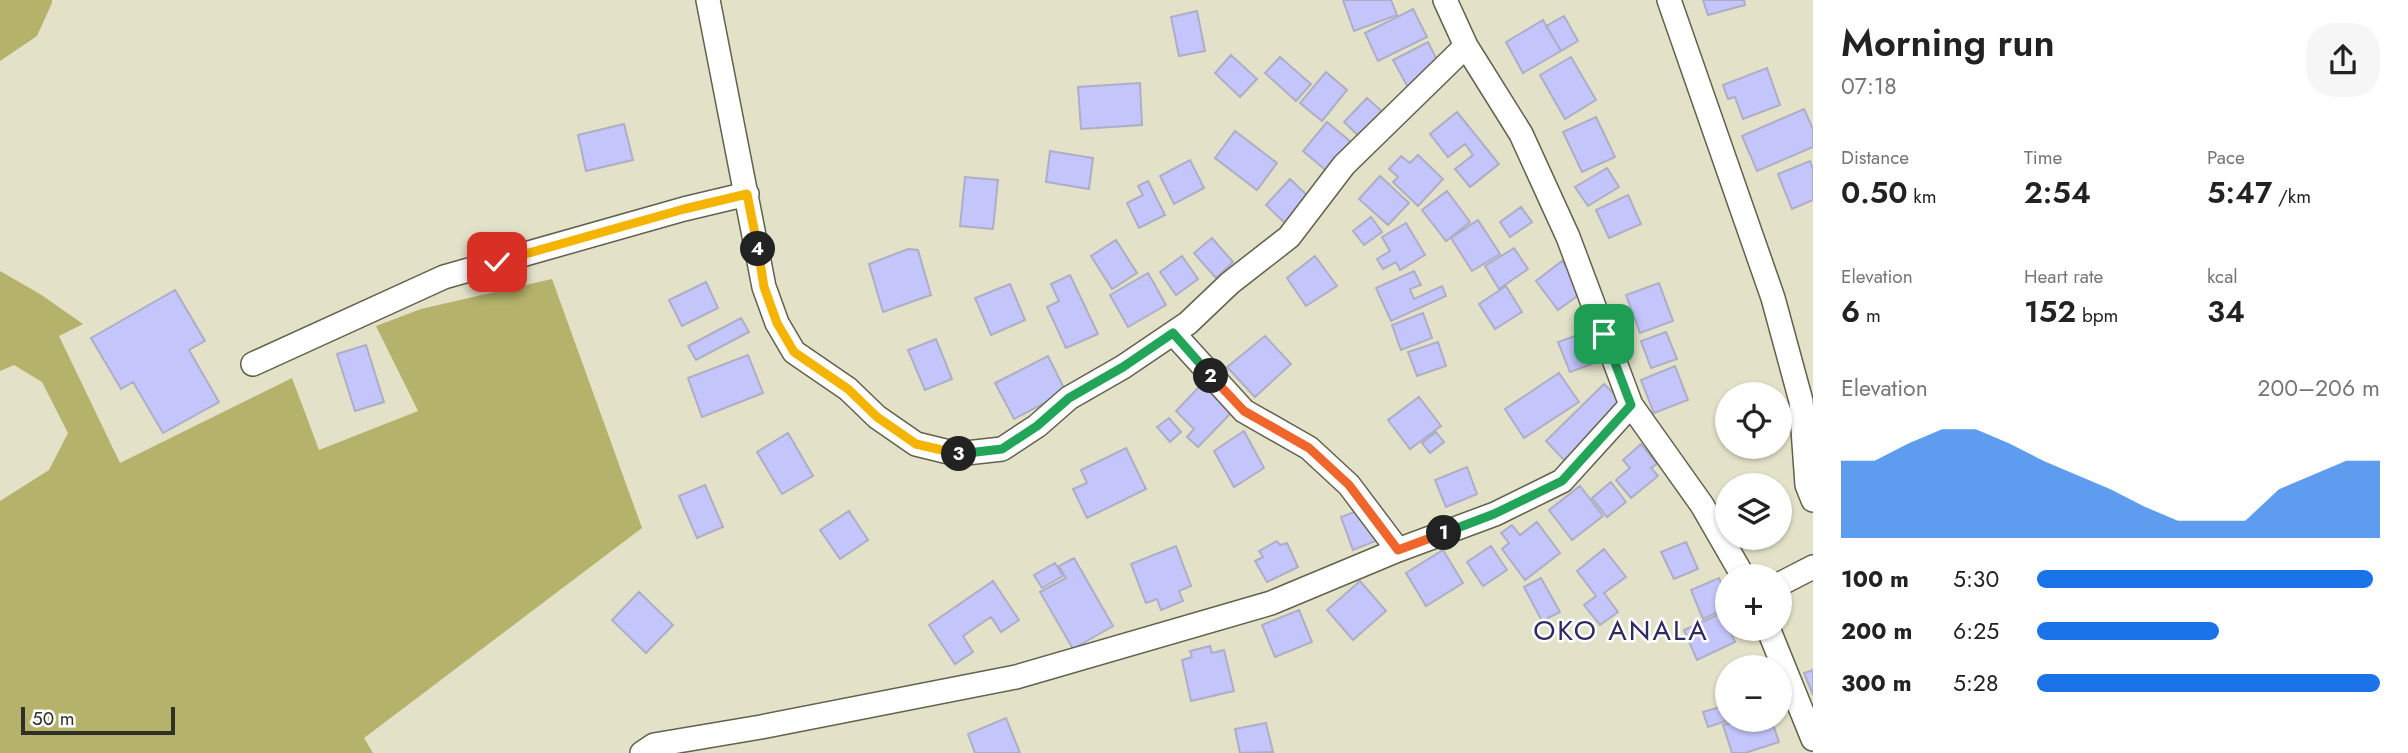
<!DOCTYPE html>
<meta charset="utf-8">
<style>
:root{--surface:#fff;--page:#f6f6f6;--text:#222;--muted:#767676;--accent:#1a73e8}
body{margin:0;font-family:Jost,sans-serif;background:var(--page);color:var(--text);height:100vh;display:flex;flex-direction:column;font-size:26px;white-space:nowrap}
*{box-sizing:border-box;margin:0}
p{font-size:23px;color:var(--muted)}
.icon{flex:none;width:38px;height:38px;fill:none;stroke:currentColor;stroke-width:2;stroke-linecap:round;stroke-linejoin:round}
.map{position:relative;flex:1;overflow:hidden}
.sheet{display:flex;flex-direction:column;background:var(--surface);width:595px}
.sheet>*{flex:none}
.controls{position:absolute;left:1715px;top:382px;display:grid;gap:14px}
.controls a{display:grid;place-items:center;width:77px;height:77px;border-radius:50%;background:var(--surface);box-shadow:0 2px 5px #0004;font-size:35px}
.scale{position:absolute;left:21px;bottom:18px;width:154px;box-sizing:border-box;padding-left:7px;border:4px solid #303026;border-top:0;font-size:19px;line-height:24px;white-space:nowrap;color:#303026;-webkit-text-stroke:5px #fff;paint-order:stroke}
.pin{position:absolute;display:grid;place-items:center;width:60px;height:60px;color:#fff;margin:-30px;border-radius:14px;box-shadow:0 4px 10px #0006}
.km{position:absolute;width:35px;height:35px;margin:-18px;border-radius:50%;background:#222;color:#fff;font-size:19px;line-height:35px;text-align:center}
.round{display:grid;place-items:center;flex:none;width:74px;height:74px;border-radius:28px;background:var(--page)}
.head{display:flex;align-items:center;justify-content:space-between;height:119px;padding:0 28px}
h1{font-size:38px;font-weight:600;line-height:52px}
.figures{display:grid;grid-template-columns:repeat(3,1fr);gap:10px;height:119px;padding:7px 28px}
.figures div{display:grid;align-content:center}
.figures b{font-size:30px;font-weight:600}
.figures small{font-size:19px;font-weight:400}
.figures p{font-size:19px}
.chart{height:196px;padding:14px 28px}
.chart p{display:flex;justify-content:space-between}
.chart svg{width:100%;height:126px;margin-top:7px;fill:var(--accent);opacity:.7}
ul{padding:0 28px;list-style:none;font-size:23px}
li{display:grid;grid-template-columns:112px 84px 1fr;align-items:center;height:52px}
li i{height:18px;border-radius:9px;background:var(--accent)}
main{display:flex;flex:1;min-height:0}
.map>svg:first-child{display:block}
.forest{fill:#b5b26b}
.building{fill:#c4c6fb;stroke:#adaec6;stroke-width:2}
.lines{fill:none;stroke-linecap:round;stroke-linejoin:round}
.street-casing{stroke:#62614b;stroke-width:26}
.street{stroke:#fff;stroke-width:23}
.split-1-casing{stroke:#fff;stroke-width:14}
.split-2-casing{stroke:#fff;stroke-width:14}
.split-3-casing{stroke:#fff;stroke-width:14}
.split-4-casing{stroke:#fff;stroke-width:14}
.split-5-casing{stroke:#fff;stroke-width:14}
.split-1{stroke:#22a559;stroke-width:9}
.split-2{stroke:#f0652b;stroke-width:9}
.split-3{stroke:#22a559;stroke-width:9}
.split-4{stroke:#f5b400;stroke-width:9}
.split-5{stroke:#f5b400;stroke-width:9}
.labels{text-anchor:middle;stroke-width:5;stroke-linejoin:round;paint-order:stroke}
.quarter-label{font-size:28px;letter-spacing:2px;fill:#2e2963;stroke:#fff}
</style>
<main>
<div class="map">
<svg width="1813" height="753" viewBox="0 0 1813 753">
<rect width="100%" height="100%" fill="#e3e2c9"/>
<!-- forest -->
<path class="forest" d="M0 0H52V3L37 36 0 61Z
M0 271 40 294 83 324 59 336 120 463 292 378 319 450 418 411 376 326 421 309 552 279 642 528 364 738 373 753H0V501L49 470 68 433 42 382 14 365 0 371Z"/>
<!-- building -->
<path class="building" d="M1343 0H1391L1397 15 1354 31Z
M1703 0H1744L1745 5 1708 15Z
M1413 9 1427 37 1378 61 1365 33Z
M1197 11 1205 51 1179 56 1171 17Z
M1564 16 1578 41 1561 51 1546 26Z
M1543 20 1561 51 1523 73 1506 42Z
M1428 42 1439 64 1421 74 1425 82 1410 91 1393 60Z
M1231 55 1257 79 1240 97 1215 73Z
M1280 57 1311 84 1296 101 1265 73Z
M1571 57 1596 100 1565 119 1540 75Z
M1767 68 1780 105 1743 119 1735 97 1728 99 1723 85Z
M1326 72 1347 90 1322 121 1300 103Z
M1140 83 1142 125 1081 129 1078 87Z
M1367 98 1386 115 1363 140 1344 122Z
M1804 109 1813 129V147L1757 171 1742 136Z
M1457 112 1499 164 1470 187 1455 169 1473 155 1465 144 1448 157 1430 134Z
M1596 117 1615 157 1582 172 1563 132Z
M1327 122 1352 143 1328 172 1303 151Z
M624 124 633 160 586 171 578 135Z
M1235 131 1277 163 1257 190 1215 158Z
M1050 151 1093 158 1089 189 1046 182Z
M1418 155 1443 179 1418 206 1393 182 1398 177 1389 169 1401 156 1410 163Z
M1190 160 1204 188 1174 204 1160 176Z
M1810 161 1813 169V200L1792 209 1778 174Z
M1607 168 1619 187 1588 206 1575 187Z
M1380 176 1409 203 1388 225 1359 199Z
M965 177 998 180 993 229 960 226Z
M1290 179 1310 198 1286 224 1266 205Z
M1148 181 1165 215 1139 228 1127 203 1143 195 1138 186Z
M1447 191 1470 222 1446 241 1422 210Z
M1628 195 1641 224 1609 238 1596 210Z
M1521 207 1532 222 1510 237 1500 222Z
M1371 217 1382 232 1364 245 1353 231Z
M1478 220 1500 254 1472 271 1451 238Z
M1406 223 1425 255 1400 270 1396 262 1383 269 1377 259 1390 251 1382 237Z
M1212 238 1233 262 1216 278 1194 253Z
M1116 240 1137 273 1112 289 1091 256Z
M1514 248 1528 269 1499 289 1485 266Z
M908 249 918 250 931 295 883 312 869 264Z
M1182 256 1198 279 1176 295 1160 272Z
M1315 256 1337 286 1306 306 1287 278Z
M1562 261 1584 291 1558 310 1536 281Z
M1414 271 1421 285 1410 289 1414 299 1442 286 1446 296 1391 321 1376 288Z
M1148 273 1166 305 1128 327 1110 295Z
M1070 275 1098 334 1066 348 1047 307 1059 301 1051 284Z
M706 282 718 308 682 326 669 300Z
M1659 283 1673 321 1640 333 1626 295Z
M1010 284 1025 320 991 335 975 298Z
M1506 286 1522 312 1495 329 1479 304Z
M175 290 205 341 189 350 219 402 163 433 133 382 121 389 91 338Z
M1423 313 1432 338 1401 350 1392 325Z
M741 318 749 332 696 360 688 346Z
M1586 332 1598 362 1570 372 1558 342Z
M1666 332 1677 359 1651 368 1641 341Z
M1265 336 1291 364 1255 397 1227 367Z
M936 339 952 379 925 390 908 350Z
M1438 342 1446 366 1417 376 1408 352Z
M366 345 384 402 355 411 337 354Z
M748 355 763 393 702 417 688 378Z
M1048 356 1066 392 1014 419 995 383Z
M1675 366 1688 400 1654 413 1641 380Z
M1559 373 1579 402 1524 438 1505 409Z
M1202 384 1231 413 1198 447 1187 437 1194 429 1176 411Z
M1604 384 1623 402 1564 460 1546 441Z
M1419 397 1441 426 1410 449 1388 420Z
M1169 418 1181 432 1170 442 1157 427Z
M1244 431 1264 468 1234 487 1214 451Z
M1436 432 1444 442 1430 453 1422 443Z
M788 433 813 476 782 494 757 452Z
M1641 444 1657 464 1651 468 1658 476 1631 498 1616 480 1630 468 1623 460Z
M1126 448 1146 489 1087 518 1073 489 1087 483 1081 470Z
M1467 467 1477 494 1446 507 1435 480Z
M1611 482 1626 502 1607 517 1592 498Z
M705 485 723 527 697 538 679 496Z
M1580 486 1603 516 1572 540 1549 510Z
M1365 508 1378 540 1353 550 1341 517Z
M849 511 868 540 840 559 820 530Z
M1537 522 1560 553 1525 580 1502 549 1509 543 1501 533 1512 525 1520 535Z
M1277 541 1280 545 1287 543 1298 567 1267 582 1255 561 1263 557 1259 551Z
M1686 542 1698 569 1674 579 1661 552Z
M1176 546 1191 586 1179 591 1183 601 1161 610 1157 599 1146 603 1131 564Z
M1491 546 1507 570 1483 586 1467 562Z
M1604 549 1626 577 1604 593 1618 612 1600 625 1584 605 1596 596 1577 571Z
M1443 550 1463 583 1426 606 1406 573Z
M1074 558 1113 626 1073 649 1040 592 1066 578 1059 566Z
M1055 563 1063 576 1042 588 1034 575Z
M1541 578 1560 612 1542 621 1524 587Z
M1719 578 1727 598V608L1703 619 1691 590Z
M993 581 1019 620 1001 632 991 617 963 636 973 652 955 664 929 625Z
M1360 581 1386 611 1353 640 1327 610Z
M639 592 673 625 646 653 612 620Z
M1299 610 1312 642 1275 657 1262 625Z
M1722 613 1735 642 1697 660 1684 630Z
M1210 646 1212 653 1224 650 1234 691 1191 701 1182 660 1192 657 1190 651Z
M1813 670V695L1804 673Z
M1727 705V719H1732L1708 727 1703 712Z
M1006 718 1020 753H975L968 734Z
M1742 719H1771L1779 742 1745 753H1732L1723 725Z
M1266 723 1273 752 1240 753 1235 729Z"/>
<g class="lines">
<defs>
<path id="street" d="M708 0 764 287 777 323 794 352 848 389 877 417 916 444 957 454 1002 449 1037 426 1069 398 1123 367 1188 323 1230 283 1289 237 1344 165 1466 46
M1445 0 1466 46 1521 134 1568 237 1631 405 1702 505 1743 576
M1669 0 1773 298 1801 401 1807 485 1813 500
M1173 333 1244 411 1309 448 1349 485 1398 550
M253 364 444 277 684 209 747 194
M1780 584 1813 567
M1768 628 1813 739
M642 753 654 745 761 727 1016 677 1271 603 1398 550 1495 514 1562 481 1631 405"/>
</defs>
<!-- street casing -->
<use href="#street" class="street-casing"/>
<!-- street -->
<use href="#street" class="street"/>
</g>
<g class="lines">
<defs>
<path id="split-1" d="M1444 533 1494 514 1562 481 1631 405 1604 334"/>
<path id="split-2" d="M1211 376 1244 411 1309 448 1349 485 1398 550 1444 533"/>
<path id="split-3" d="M959 454 1002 449 1037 426 1069 398 1123 367 1173 333 1211 376"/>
<path id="split-4" d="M758 249 764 287 777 323 794 352 848 389 877 417 916 444 959 454"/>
<path id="split-5" d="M497 262 684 209 747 194 758 249"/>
</defs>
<!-- split-1 casing -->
<use href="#split-1" class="split-1-casing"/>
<!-- split-2 casing -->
<use href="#split-2" class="split-2-casing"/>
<!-- split-3 casing -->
<use href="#split-3" class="split-3-casing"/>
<!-- split-4 casing -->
<use href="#split-4" class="split-4-casing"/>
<!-- split-5 casing -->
<use href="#split-5" class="split-5-casing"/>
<!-- split-1 -->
<use href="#split-1" class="split-1"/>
<!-- split-2 -->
<use href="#split-2" class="split-2"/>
<!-- split-3 -->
<use href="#split-3" class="split-3"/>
<!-- split-4 -->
<use href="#split-4" class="split-4"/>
<!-- split-5 -->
<use href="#split-5" class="split-5"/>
</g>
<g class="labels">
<!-- quarter labels -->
<g class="quarter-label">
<text x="1621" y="640">OKO ANALA</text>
</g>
</g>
</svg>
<div class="controls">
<a><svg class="icon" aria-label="locate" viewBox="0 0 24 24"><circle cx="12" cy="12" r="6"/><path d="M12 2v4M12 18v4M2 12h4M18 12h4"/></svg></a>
<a><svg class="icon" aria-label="layers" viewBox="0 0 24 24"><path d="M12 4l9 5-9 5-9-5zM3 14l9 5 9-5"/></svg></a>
<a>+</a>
<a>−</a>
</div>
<div class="scale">50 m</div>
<div class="pin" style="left:1604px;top:334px;background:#1e9e55"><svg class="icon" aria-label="arrive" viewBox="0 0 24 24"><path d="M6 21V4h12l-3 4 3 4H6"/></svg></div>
<div class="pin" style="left:497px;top:262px;background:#d93025"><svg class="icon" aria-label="check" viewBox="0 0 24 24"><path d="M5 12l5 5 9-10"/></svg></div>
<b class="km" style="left:1444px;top:533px">1</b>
<b class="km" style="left:1211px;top:376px">2</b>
<b class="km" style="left:959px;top:454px">3</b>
<b class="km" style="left:758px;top:249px">4</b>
</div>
<section class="sheet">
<div class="head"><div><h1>Morning run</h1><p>07:18</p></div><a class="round"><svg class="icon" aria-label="share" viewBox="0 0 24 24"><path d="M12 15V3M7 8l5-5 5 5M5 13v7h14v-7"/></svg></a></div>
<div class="figures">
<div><p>Distance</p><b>0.50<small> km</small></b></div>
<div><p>Time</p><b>2:54</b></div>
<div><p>Pace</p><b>5:47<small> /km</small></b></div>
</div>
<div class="figures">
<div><p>Elevation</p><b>6<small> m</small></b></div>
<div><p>Heart rate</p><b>152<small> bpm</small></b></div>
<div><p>kcal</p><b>34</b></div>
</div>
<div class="chart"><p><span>Elevation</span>200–206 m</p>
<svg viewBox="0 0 160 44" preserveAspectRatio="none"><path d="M0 44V17L10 17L20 11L30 6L40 6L50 11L60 17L70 22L80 27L90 33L100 38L110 38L120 38L130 27L140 22L150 17L160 17V44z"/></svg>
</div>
<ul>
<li><b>100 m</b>5:30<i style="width:98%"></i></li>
<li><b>200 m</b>6:25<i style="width:53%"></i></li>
<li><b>300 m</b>5:28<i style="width:100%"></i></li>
</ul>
</section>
</main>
